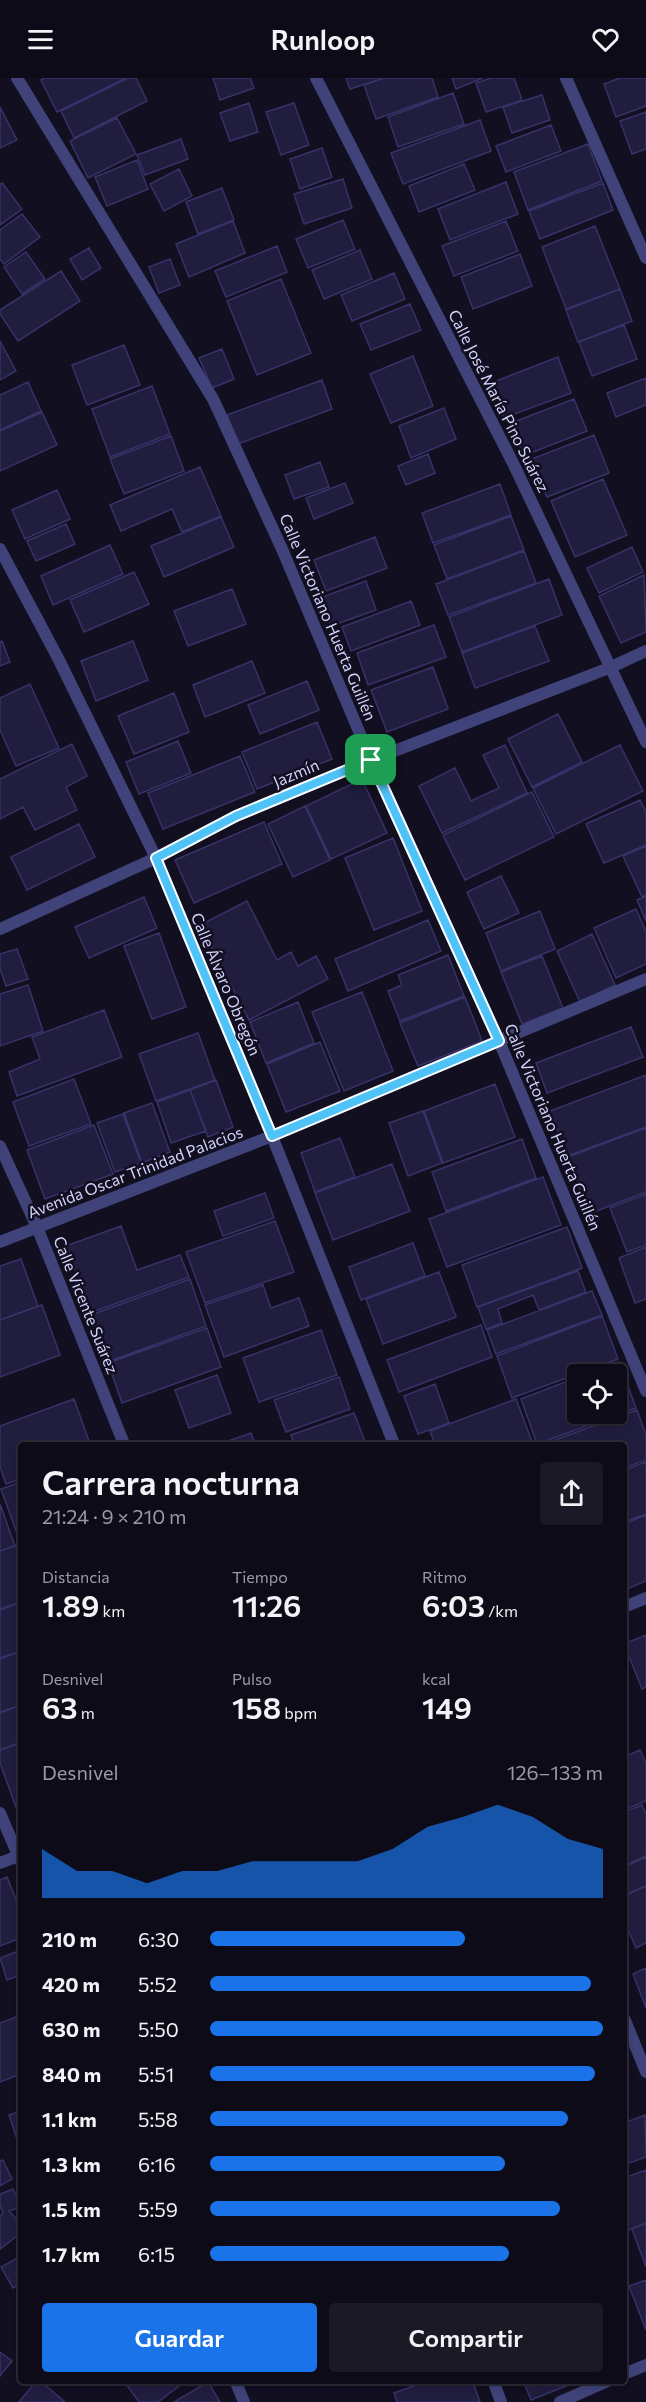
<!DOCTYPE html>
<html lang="es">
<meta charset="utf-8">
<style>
:root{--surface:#0d0b18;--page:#1b1925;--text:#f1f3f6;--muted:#9a9ba2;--line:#2d2b37;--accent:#1a73e8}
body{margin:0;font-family:Commissioner,sans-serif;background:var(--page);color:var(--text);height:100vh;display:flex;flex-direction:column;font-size:22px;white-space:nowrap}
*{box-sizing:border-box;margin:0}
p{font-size:20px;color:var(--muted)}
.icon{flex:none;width:33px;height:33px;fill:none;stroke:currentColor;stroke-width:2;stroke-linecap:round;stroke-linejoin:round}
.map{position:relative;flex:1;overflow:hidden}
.drawer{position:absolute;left:18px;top:1364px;width:609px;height:942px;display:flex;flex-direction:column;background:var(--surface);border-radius:6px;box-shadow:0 3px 9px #0003,0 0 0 2px var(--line)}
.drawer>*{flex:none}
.controls{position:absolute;left:567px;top:1286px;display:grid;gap:12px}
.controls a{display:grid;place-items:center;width:60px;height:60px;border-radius:6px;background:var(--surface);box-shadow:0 3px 9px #0003,0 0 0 2px var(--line);font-size:30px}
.pin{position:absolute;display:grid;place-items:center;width:51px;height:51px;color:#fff;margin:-26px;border-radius:12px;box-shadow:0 3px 9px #0006}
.round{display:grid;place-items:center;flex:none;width:63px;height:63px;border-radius:6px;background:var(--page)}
.summary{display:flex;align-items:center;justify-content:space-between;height:102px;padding:0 24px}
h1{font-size:33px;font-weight:600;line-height:45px}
.stats{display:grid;grid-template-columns:repeat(3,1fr);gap:9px;height:102px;padding:6px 24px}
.stats div{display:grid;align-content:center}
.stats b{font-size:30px;font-weight:600}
.stats small{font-size:16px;font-weight:400}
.stats p{font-size:16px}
.chart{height:168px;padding:12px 24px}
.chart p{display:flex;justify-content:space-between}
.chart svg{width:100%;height:108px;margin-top:6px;fill:var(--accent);opacity:.7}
.button{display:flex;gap:12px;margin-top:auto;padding:12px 24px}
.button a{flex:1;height:69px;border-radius:6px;background:var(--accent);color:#fff;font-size:24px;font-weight:600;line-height:69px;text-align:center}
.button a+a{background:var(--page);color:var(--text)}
ul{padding:0 24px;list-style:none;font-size:20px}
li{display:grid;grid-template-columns:96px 72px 1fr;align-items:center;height:45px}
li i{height:15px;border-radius:8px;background:var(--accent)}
header{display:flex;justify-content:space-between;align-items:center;height:78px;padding:0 24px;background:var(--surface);font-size:27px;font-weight:600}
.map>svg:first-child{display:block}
.building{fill:#211d3f;stroke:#373268;stroke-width:1.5}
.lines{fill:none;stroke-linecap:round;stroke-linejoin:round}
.minor{stroke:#3f437a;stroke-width:12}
.tertiary{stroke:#3f437a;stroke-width:12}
.route-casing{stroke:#fff;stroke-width:12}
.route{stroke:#4fc3f7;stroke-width:8}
.labels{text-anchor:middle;stroke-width:5;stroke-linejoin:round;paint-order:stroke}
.street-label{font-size:16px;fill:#d4d3fa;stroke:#110f20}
</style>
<header><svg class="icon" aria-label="menu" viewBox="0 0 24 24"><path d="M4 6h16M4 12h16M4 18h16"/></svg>Runloop<svg class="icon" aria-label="heart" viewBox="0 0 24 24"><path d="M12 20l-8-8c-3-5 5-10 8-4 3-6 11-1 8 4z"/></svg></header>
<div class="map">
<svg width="646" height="2324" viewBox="0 0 646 2324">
<rect width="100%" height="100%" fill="#110f20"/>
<!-- building -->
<path class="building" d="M44 0H126L57 34 41 2Z
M128 0H136L147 23 74 60 61 33Z
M213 0H250L254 10 220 22Z
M346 0H381V1L350 11Z
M384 0H432L438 19 376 41 364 7Z
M452 0H483L456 11Z
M491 0H514L522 22 486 34 476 5Z
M620 0H646V28L616 39 604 6Z
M453 15 464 46 398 69 388 39Z
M542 17 550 42 512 55 503 29Z
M249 25 258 54 230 63 220 35Z
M294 25 309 67 281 77 266 34Z
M0 29 17 62 0 70Z
M646 34V71L632 76 620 43Z
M117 40 136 76 88 100 70 63Z
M480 42 491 73 403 106 391 75Z
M551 47 561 73 506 94 496 68Z
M181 61 188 81 145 97 137 77Z
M588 66 602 103 528 132 514 94Z
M322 70 332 99 300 111 290 81Z
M137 82 148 111 107 128 95 99Z
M464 86 475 112 419 134 409 108Z
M179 91 192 118 164 133 150 106Z
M343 101 352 130 304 146 294 116Z
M506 104 518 136 450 162 438 131Z
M2 105 22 131 0 147V106Z
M603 105 613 132 540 161 529 133Z
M222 110 234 142 198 156 186 124Z
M22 136 40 159 4 186 0 181V152Z
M343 142 355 171 308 190 296 161Z
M233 143 245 175 189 199 176 166Z
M506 143 518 173 454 198 442 168Z
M595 148 620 211 566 231 542 169Z
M277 168 287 194 226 219 215 193Z
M89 170 101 190 82 202 70 181Z
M360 172 372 201 324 221 312 192Z
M26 174 45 201 22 216 4 189Z
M520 176 532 208 473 231 461 199Z
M170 181 180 207 159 215 149 189Z
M61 193 80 223 18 263 0 236V232Z
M394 195 405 221 352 243 341 217Z
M281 201 311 275 257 297 227 223Z
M620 211 632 243 578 264 566 232Z
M410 226 421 252 371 272 360 246Z
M624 247 637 281 592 298 579 264Z
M0 263 16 293 0 302Z
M124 267 140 307 87 327 72 287Z
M222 271 234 301 212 310 199 280Z
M413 278 433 328 391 345 370 296Z
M558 279 571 315 504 340 491 305Z
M646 300V327L616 339 607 315Z
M322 302 332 331 238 366 227 337Z
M28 304 41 333 0 352V317Z
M152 308 170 356 110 379 92 331Z
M574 321 587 353 523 378 511 345Z
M444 330 456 361 411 380 399 348Z
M42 334 57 367 0 393V353Z
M594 357 609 395 547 419 532 381Z
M171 358 184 393 124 416 110 381Z
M428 376 435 395 406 407 398 388Z
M320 384 329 409 294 421 285 397Z
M200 389 221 438 182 454 172 431 121 453 110 427Z
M603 401 627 457 575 479 551 423Z
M345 405 353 425 314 441 306 420Z
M500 406 511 437 433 465 422 435Z
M57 412 70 441 25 461 12 432Z
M511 438 524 472 447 501 434 467Z
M221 439 234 469 164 499 151 468Z
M66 446 75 466 36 483 27 463Z
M375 459 387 490 326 513 314 482Z
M110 467 123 496 53 527 41 498Z
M632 469 643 494 599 515 587 490Z
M524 473 536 505 448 537 436 506Z
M134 494 149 526 84 554 70 522Z
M644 497 646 554 621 565 599 518Z
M549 501 562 537 462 574 449 539Z
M366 503 376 532 331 548 320 520Z
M232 511 246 546 188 568 174 533Z
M411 523 420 547 351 573 342 549Z
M434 547 446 579 368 607 357 575Z
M535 548 549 583 475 610 462 575Z
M2 563 10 584 0 588V564Z
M133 563 148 602 96 623 81 583Z
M252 583 265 615 205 639 193 607Z
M433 589 448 631 387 654 371 612Z
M307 603 319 632 260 656 248 627Z
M30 606 59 670 16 688 0 652V620Z
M174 615 189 654 134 676 118 638Z
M558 636 582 684 532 709 508 661Z
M317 644 332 681 257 711 242 674Z
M178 663 191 695 139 716 126 684Z
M72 666 87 698 66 709 77 732 35 752 23 729 0 741V701Z
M505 667 527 715 442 755 419 708 455 690 471 723 499 710 483 677Z
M620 667 643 713 556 756 533 710Z
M240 678 255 714 163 751 148 715Z
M362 701 387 755 331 781 306 728Z
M532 714 554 759 465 802 443 757Z
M640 722 646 734V767L604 785 586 746Z
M305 728 330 782 293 799 268 746Z
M264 744 282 786 194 825 175 782Z
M79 746 95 779 27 812 11 779Z
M393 760 422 833 374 852 345 780Z
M646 768V817L642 819 623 778Z
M501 798 519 835 484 851 467 814Z
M646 818V843L637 822Z
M144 819 157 850 89 880 75 849Z
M247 823 277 882 291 874 298 888 316 878 328 901 249 942 200 847Z
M636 831 646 854V886L616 900 594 850Z
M540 833 555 871 501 893 486 855Z
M428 842 441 873 348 913 335 881Z
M159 855 186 929 152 941 124 868Z
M592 856 615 907 580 924 557 873Z
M17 871 28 901 6 908 0 891V876Z
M448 877 464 918 400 943 388 913 402 907 398 897Z
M542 878 563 930 522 946 501 894Z
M28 907 43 953 0 968V916Z
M362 914 393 993 344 1013 312 934Z
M465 919 482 963 418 988 400 945Z
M298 924 314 965 266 985 250 944Z
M104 932 122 979 17 1018 9 994 40 981 32 959Z
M631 949 643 979 547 1015 536 985Z
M198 955 215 1002 156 1023 139 976Z
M320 964 340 1013 286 1034 267 986Z
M646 997V1049L567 1078 550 1033Z
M74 1001 91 1046 29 1068 13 1024Z
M216 1002 233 1049 208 1059 190 1012Z
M495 1006 515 1059 443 1085 424 1033Z
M190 1012 206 1053 171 1065 157 1024Z
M152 1025 170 1074 142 1085 124 1035Z
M423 1033 442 1085 408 1098 389 1045Z
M123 1036 141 1085 115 1094 97 1045Z
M94 1047 113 1096 45 1121 27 1072Z
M646 1050V1114L589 1136 568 1079Z
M340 1060 355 1099 315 1114 301 1075Z
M522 1061 536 1100 446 1133 432 1094Z
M392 1086 410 1133 333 1162 315 1115Z
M543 1099 561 1147 447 1189 429 1141Z
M265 1115 274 1140 223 1158 214 1133Z
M646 1116V1167L627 1174 610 1130Z
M275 1143 294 1194 205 1225 186 1174Z
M121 1148 137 1192 180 1177 189 1199 90 1235 66 1168Z
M567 1149 582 1190 477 1229 462 1187Z
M413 1165 425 1198 361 1222 349 1189Z
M646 1169V1221L635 1225 619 1180Z
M21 1181 38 1228 0 1242V1188Z
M578 1193 586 1214 539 1232 533 1217 498 1231 502 1245 486 1251 478 1229Z
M439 1194 456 1239 383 1266 366 1221Z
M190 1201 206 1248 107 1284 91 1237Z
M263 1207 271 1230 299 1220 309 1248 224 1279 205 1227Z
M592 1213 602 1237 496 1276 487 1252Z
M42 1227 60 1277 0 1299V1242Z
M602 1238 618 1281 512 1320 497 1278Z
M481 1247 492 1279 399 1314 387 1282Z
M207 1250 221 1289 122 1325 108 1285Z
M321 1252 337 1297 259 1324 243 1280Z
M619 1284 636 1330 537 1366 521 1321 578 1299V1335H616V1296H586Z
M217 1297 231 1335 189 1350 175 1312Z
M339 1299 350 1331 286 1354 274 1322Z
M435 1306 449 1345 418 1356 404 1318Z
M74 1321 90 1366H21V1401L6 1406 0 1389V1348Z
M516 1321 533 1366H435L430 1353Z
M637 1332 646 1357V1382L624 1390V1366H544Z
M354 1335 366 1366H294L291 1357Z
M251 1355 255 1366H220Z
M646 1384V1436L624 1444V1392Z
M21 1404V1467L1 1411Z
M0 1426 15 1468 0 1473Z
M646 1437V1503L627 1511 624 1503V1446Z
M19 1466 21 1524 0 1531V1473Z
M21 1524V1573L0 1580V1532Z
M646 1557V1609L642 1611 624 1566Z
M21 1573V1627L0 1634V1581Z
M21 1627V1664L0 1672V1635Z
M21 1665V1743L0 1685V1672Z
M640 1672 646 1685V1723L624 1732V1679Z
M642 1727 646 1736V1778L624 1788V1734Z
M646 1779V1808L624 1817V1789Z
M7 1799 21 1834V1860L0 1868V1802Z
M646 1808V1865L636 1870 624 1842V1818Z
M21 1872V1897L7 1902 0 1880Z
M646 1890V1930L633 1896Z
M21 1937V1996L0 2004V1945Z
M21 2033V2073L9 2037Z
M645 2037 646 2079 624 2087V2045Z
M3 2082 12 2101 0 2108V2083Z
M646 2092V2145L624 2154V2100Z
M13 2111 21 2129 9 2133 21 2146V2155L0 2171V2138L3 2135 0 2127V2116Z
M646 2145V2189L632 2151Z
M21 2178V2206L13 2210 1 2189Z
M646 2202V2252L629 2208Z
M0 2274 12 2283 0 2298Z
M37 2302H39L65 2324H19Z
M123 2302H187L158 2324H139Z
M430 2302H472L480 2324H397L394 2315Z
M523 2302H581L531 2322Z
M208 2304 220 2324H174Z"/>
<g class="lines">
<!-- minor -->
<path class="minor" d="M17 0 213 321 282 471 371 682 499 963 646 1313
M316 0 513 385 646 664
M566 0 646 180
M0 471 58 580 156 780 272 1058 394 1366
M0 851 156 780 236 738 371 682 609 590 646 573
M0 1068 37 1149 124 1366
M0 1164 272 1058 646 901
M0 1735 21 1784
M624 1940 646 1994
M624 2296 646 2287
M235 2302 244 2324
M493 2302 501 2324
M560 2324 610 2302"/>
<!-- tertiary -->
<path class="tertiary" d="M624 1529 646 1520
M0 1785 21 1777"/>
</g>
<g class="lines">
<defs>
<path id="route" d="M371 682 499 963 272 1058 156 780 236 738Z"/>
</defs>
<!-- route casing -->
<use href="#route" class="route-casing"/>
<!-- route -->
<use href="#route" class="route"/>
</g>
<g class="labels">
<!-- street labels -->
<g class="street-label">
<text transform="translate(499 323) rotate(63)" y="6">Calle José María Pino Suárez</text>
<text transform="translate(328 539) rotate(67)" y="6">Calle Victoriano Huerta Guillén</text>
<text transform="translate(296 695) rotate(-23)" y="6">Jazmín</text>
<text transform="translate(226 906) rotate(67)" y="6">Calle Álvaro Obregón</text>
<text transform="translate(553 1049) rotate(67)" y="6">Calle Victoriano Huerta Guillén</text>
<text transform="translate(135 1094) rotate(-21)" y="6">Avenida Oscar Trinidad Palacios</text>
<text transform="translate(86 1227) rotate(68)" y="6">Calle Vicente Suárez</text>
</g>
</g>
</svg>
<div class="controls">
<a><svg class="icon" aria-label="locate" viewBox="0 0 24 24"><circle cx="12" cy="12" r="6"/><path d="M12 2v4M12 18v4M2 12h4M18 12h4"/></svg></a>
</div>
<div class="pin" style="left:371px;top:682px;background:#1e9e55"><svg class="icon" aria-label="arrive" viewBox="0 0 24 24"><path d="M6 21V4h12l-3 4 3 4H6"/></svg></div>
<section class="drawer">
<div class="summary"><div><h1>Carrera nocturna</h1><p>21:24 · 9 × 210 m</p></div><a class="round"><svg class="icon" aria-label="share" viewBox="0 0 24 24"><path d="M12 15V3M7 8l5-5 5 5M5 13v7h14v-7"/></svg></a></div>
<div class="stats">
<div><p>Distancia</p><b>1.89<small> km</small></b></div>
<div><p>Tiempo</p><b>11:26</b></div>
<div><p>Ritmo</p><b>6:03<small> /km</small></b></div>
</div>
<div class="stats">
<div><p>Desnivel</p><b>63<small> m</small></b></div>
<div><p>Pulso</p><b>158<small> bpm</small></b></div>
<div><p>kcal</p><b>149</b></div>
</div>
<div class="chart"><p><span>Desnivel</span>126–133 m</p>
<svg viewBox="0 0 160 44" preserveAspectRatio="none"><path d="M0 44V24L10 33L20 33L30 38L40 33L50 33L60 29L70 29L80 29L90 29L100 24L110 15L120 11L130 6L140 11L150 20L160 24V44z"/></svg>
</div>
<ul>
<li><b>210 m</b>6:30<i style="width:65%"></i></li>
<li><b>420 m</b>5:52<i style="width:97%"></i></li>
<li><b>630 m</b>5:50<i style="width:100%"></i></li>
<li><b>840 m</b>5:51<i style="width:98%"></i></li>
<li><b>1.1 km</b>5:58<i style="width:91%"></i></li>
<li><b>1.3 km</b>6:16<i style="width:75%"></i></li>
<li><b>1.5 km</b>5:59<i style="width:89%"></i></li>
<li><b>1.7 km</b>6:15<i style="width:76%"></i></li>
</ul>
<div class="button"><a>Guardar</a><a>Compartir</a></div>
</section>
</div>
